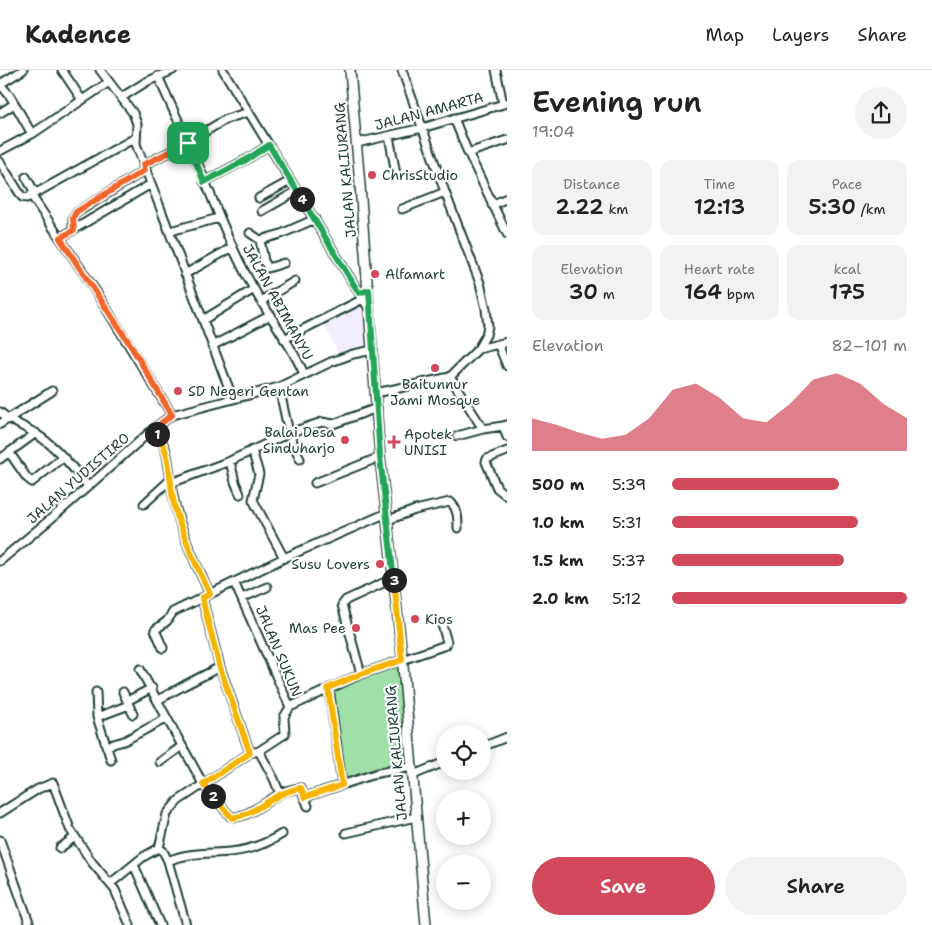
<!DOCTYPE html>
<meta charset="utf-8">
<style>
:root{--surface:#fff;--page:#f2f2f2;--text:#222;--muted:#767676;--line:#e0e0e0;--accent:#d1495b}
body{margin:0;font-family:"Shantell Sans",sans-serif;background:var(--page);color:var(--text);height:100vh;display:flex;flex-direction:column;font-size:19px;white-space:nowrap}
*{box-sizing:border-box;margin:0}
p{font-size:16px;color:var(--muted)}
.icon{flex:none;width:28px;height:28px;fill:none;stroke:currentColor;stroke-width:2;stroke-linecap:round;stroke-linejoin:round}
.map{position:relative;flex:1;overflow:hidden}
.side{display:flex;flex-direction:column;background:var(--surface);width:425px}
.side>*{flex:none}
.fabs{position:absolute;left:436px;top:655px;display:grid;gap:10px}
.fabs a{display:grid;place-items:center;width:55px;height:55px;border-radius:50%;background:var(--surface);box-shadow:0 2px 12px #0003;font-size:25px}
.pin{position:absolute;display:grid;place-items:center;width:42px;height:42px;color:#fff;margin:-21px;border-radius:10px;box-shadow:0 2px 8px #0006}
.km{position:absolute;width:25px;height:25px;margin:-12px;border-radius:50%;background:#222;color:#fff;font-size:14px;line-height:25px;text-align:center}
.round{display:grid;place-items:center;flex:none;width:52px;height:52px;border-radius:26px;background:var(--page)}
.summary{display:flex;align-items:center;justify-content:space-between;height:85px;padding:0 25px}
h1{font-size:28px;font-weight:600;line-height:38px}
.stats{display:grid;grid-template-columns:repeat(3,1fr);gap:8px;height:85px;padding:5px 25px}
.stats div{display:grid;align-content:center;border-radius:12px;background:var(--page);text-align:center}
.stats b{font-size:21px;font-weight:600}
.stats small{font-size:14px;font-weight:400}
.stats p{font-size:14px}
.chart{height:140px;padding:10px 25px}
.chart p{display:flex;justify-content:space-between}
.chart svg{width:100%;height:90px;margin-top:5px;fill:var(--accent);opacity:.7}
.action{display:flex;gap:10px;margin-top:auto;padding:10px 25px}
.action a{flex:1;height:58px;border-radius:30px;background:var(--accent);color:#fff;font-size:20px;font-weight:600;line-height:58px;text-align:center}
.action a+a{background:var(--page);color:var(--text)}
ul{padding:0 25px;list-style:none;font-size:16px}
li{display:grid;grid-template-columns:80px 60px 1fr;align-items:center;height:38px}
li i{height:12px;border-radius:6px;background:var(--accent)}
header{display:flex;align-items:center;gap:30px;box-sizing:border-box;height:70px;padding:0 25px;background:var(--surface);border-bottom:1px solid var(--line)}
header strong{font-size:24px}
nav{display:flex;gap:28px;margin-inline-start:auto;font-size:18px}
main{display:flex;flex:1;min-height:0}
.map>svg:first-child{display:block}
.built{fill:#f2edfc}
.green{fill:#9fdfa8;stroke:#5f8e6e}
.lines{fill:none;stroke-linecap:round;stroke-linejoin:round}
.minor-casing{stroke:#1f3d34;stroke-width:11}
.major-casing{stroke:#1f3d34;stroke-width:12}
.minor{stroke:#fff;stroke-width:7}
.major{stroke:#fff;stroke-width:9}
.split-1-casing{stroke:#fff;stroke-width:10}
.split-2-casing{stroke:#fff;stroke-width:10}
.split-3-casing{stroke:#fff;stroke-width:10}
.split-4-casing{stroke:#fff;stroke-width:10}
.split-5-casing{stroke:#fff;stroke-width:10}
.split-1{stroke:#f0652b;stroke-width:6}
.split-2{stroke:#f5b400;stroke-width:6}
.split-3{stroke:#f5b400;stroke-width:6}
.split-4{stroke:#22a559;stroke-width:6}
.split-5{stroke:#22a559;stroke-width:6}
.poi-dot{fill:#d1495b;stroke:#fff;stroke-width:2}
.labels{text-anchor:middle;stroke-width:4.5;stroke-linejoin:round;paint-order:stroke}
.street-label{font-size:14px;fill:#1f3d34;stroke:#fff}
.poi-label{font-size:14px;fill:#1f3d34;stroke:#fff;text-anchor:start}
</style>
<header>
<strong>Kadence</strong>
<nav><a>Map</a><a>Layers</a><a>Share</a></nav>
</header>
<main>
<div class="map">
<svg width="507" height="855" viewBox="0 0 507 855">
<rect width="100%" height="100%" fill="#fff"/>
<filter id="ink" filterUnits="userSpaceOnUse"><feTurbulence type="fractalNoise" baseFrequency=".02" numOctaves="2"/><feDisplacementMap in="SourceGraphic" scale="10" xChannelSelector="R" yChannelSelector="G"/><feConvolveMatrix kernelMatrix="1 2 1 2 8 2 1 2 1" color-interpolation-filters="sRGB"/></filter>
<g filter="url(#ink)">
<!-- built -->
<path class="built" d="M360 232 366 239 369 275 356 276 338 284 323 251Z"/>
<!-- green -->
<path class="green" d="M399 592 408 690 345 709 332 620Z"/>
<g class="lines">
<defs>
<path id="minor" d="M62 0 82 30
M100 0 133 43 137 54 136 74 233 329
M223 0 369 239
M496 0 503 34
M158 6C170 34 184 62 196 90 215 133 230 178 254 219 270 248 291 274 304 304
M0 14 10 26 32 64 109 12
M0 14 23 0
M122 27 146 12 173 0
M0 43 14 34
M454 48 466 78 507 164
M389 66 396 104
M188 72 226 49 249 42
M357 73 422 58 507 33
M0 81 32 64
M468 83 507 70
M0 92 22 127 27 128 135 68
M143 95 188 73
M26 107 35 123
M204 112 249 88 269 75
M31 125 93 217 172 345
M259 128 290 111
M492 135 507 128
M402 139 445 122
M262 141 297 121
M73 160V148L76 143 145 100
M170 161 219 148
M250 163 260 170 281 164 315 149
M60 168 83 154 151 114
M260 170 264 191 268 198 284 193
M185 204 233 177
M261 231 295 211
M203 250 254 219
M284 269 363 229
M498 274 507 296
M212 276 271 245
M478 279 507 272
M450 307 483 359 503 356
M279 317 289 363 322 352 333 354 377 338
M376 323 450 307 478 279 486 265 488 256 486 239 480 213 445 122 402 0
M0 342C11 352 24 356 36 364 57 377 73 398 88 416
M0 354 52 321
M506 355 503 356 507 367
M152 360C169 373 168 394 171 413L230 391 289 363 300 389
M457 366 483 359
M252 380 259 404 253 430 284 488
M507 381 487 389 486 392 497 418 507 426
M9 382 27 408 32 412 63 387
M0 389 36 363
M230 391 235 412 240 424
M171 413C176 453 193 488 210 524
M315 413 380 387
M144 434 170 410
M388 450 415 440 450 432C458 438 458 449 458 458
M0 491 65 437 152 360 172 345 279 317 331 292 353 284 373 280
M234 512 290 637
M202 528 220 597 250 683
M242 528 267 517
M163 578 155 560 167 551 173 542 284 488 387 443
M140 599 203 714 230 746C243 752 270 728 282 723 288 720 294 719 301 718L308 736
M361 604 342 535 346 530 394 508
M329 618 342 715
M96 622 97 647 111 690
M123 622 133 644
M158 630 185 615 220 597
M127 631 152 618
M97 647 129 635
M106 676 124 671 167 648
M482 677 507 667
M259 681 274 709 280 724
M160 692 182 676
M413 705 445 692
M305 727 378 703 412 697
M0 743 38 719 53 713 70 759 91 791 115 820 130 855
M346 763 416 747
M0 770 30 855
M60 778 75 767
M159 778 163 781 168 791 186 855
M168 791C189 782 208 784 230 782 249 780 266 774 282 764
M134 795 160 855
M111 813 143 787 159 778 167 744 178 731 250 683 259 681 285 664 284 647 290 637 361 604 446 575 447 572 442 555"/>
<path id="major" d="M350 0 360 115 380 387 402 585 426 855"/>
</defs>
<!-- minor casing -->
<use href="#minor" class="minor-casing"/>
<!-- major casing -->
<use href="#major" class="major-casing"/>
<!-- minor -->
<use href="#minor" class="minor"/>
<!-- major -->
<use href="#major" class="major"/>
</g>
</g>
<g class="lines" filter="url(#ink)">
<defs>
<path id="split-1" d="M157 364 152 360 172 345 131 276 60 168 74 160 73 148 76 142 145 100 143 95 188 73"/>
<path id="split-2" d="M157 364C173 386 168 413 175 438 183 468 197 496 210 524L202 528 220 598 250 683 203 714 213 726"/>
<path id="split-3" d="M213 726 232 748C258 744 273 722 301 718L305 727 342 715 328 618 361 604 402 590 394 510"/>
<path id="split-4" d="M302 129 359 223 369 220 380 387 394 510"/>
<path id="split-5" d="M188 73 204 112 246 90 269 75 302 129"/>
</defs>
<!-- split-1 casing -->
<use href="#split-1" class="split-1-casing"/>
<!-- split-2 casing -->
<use href="#split-2" class="split-2-casing"/>
<!-- split-3 casing -->
<use href="#split-3" class="split-3-casing"/>
<!-- split-4 casing -->
<use href="#split-4" class="split-4-casing"/>
<!-- split-5 casing -->
<use href="#split-5" class="split-5-casing"/>
<!-- split-1 -->
<use href="#split-1" class="split-1"/>
<!-- split-2 -->
<use href="#split-2" class="split-2"/>
<!-- split-3 -->
<use href="#split-3" class="split-3"/>
<!-- split-4 -->
<use href="#split-4" class="split-4"/>
<!-- split-5 -->
<use href="#split-5" class="split-5"/>
</g>
<!-- markers -->
<g class="poi-dot">
<circle cx="372" cy="105" r="5"/>
<circle cx="375" cy="204" r="5"/>
<circle cx="435" cy="298" r="5"/>
<circle cx="178" cy="321" r="5"/>
<circle cx="345" cy="370" r="5"/>
<path d="M391.5 364.5h5v5h5v5h-5v5h-5v-5h-5v-5h5z"/>
<circle cx="380" cy="494" r="5"/>
<circle cx="415" cy="549" r="5"/>
<circle cx="356" cy="558" r="5"/>
</g>
<g class="labels">
<!-- street labels -->
<g class="street-label">
<text transform="translate(429 41) rotate(-15)" y="5">JALAN AMARTA</text>
<text transform="translate(345 100) rotate(-95)" y="5">JALAN KALIURANG</text>
<text transform="translate(278 232) rotate(61)" y="5">JALAN ABIMANYU</text>
<text transform="translate(78 408) rotate(-41)" y="5">JALAN YUDISTIRO</text>
<text transform="translate(279 581) rotate(67)" y="5">JALAN SUKUN</text>
<text transform="translate(396 683) rotate(-95)" y="5">JALAN KALIURANG</text>
</g>
<!-- poi labels -->
<g class="poi-label">
<text x="382" y="110">ChrisStudio</text>
<text x="385" y="209">Alfamart</text>
<text x="435" y="319" text-anchor="middle">Baitunnur<tspan x="435" dy="16">Jami Mosque</tspan></text>
<text x="188" y="326">SD Negeri Gentan</text>
<text x="335" y="367" text-anchor="end">Balai Desa<tspan x="335" dy="16">Sinduharjo</tspan></text>
<text x="404" y="369">Apotek<tspan x="404" dy="16">UNISI</tspan></text>
<text x="370" y="499" text-anchor="end">Susu Lovers</text>
<text x="425" y="554">Kios</text>
<text x="346" y="563" text-anchor="end">Mas Pee</text>
</g>
</g>
</svg>
<div class="fabs">
<a><svg class="icon" aria-label="locate" viewBox="0 0 24 24"><circle cx="12" cy="12" r="6"/><path d="M12 2v4M12 18v4M2 12h4M18 12h4"/></svg></a>
<a>+</a>
<a>−</a>
</div>
<div class="pin" style="left:188px;top:73px;background:#1e9e55"><svg class="icon" aria-label="arrive" viewBox="0 0 24 24"><path d="M6 21V4h12l-3 4 3 4H6"/></svg></div>
<b class="km" style="left:157px;top:364px">1</b>
<b class="km" style="left:213px;top:726px">2</b>
<b class="km" style="left:394px;top:510px">3</b>
<b class="km" style="left:302px;top:129px">4</b>
</div>
<section class="side">
<div class="summary"><div><h1>Evening run</h1><p>19:04</p></div><a class="round"><svg class="icon" aria-label="share" viewBox="0 0 24 24"><path d="M12 15V3M7 8l5-5 5 5M5 13v7h14v-7"/></svg></a></div>
<div class="stats">
<div><p>Distance</p><b>2.22<small> km</small></b></div>
<div><p>Time</p><b>12:13</b></div>
<div><p>Pace</p><b>5:30<small> /km</small></b></div>
</div>
<div class="stats">
<div><p>Elevation</p><b>30<small> m</small></b></div>
<div><p>Heart rate</p><b>164<small> bpm</small></b></div>
<div><p>kcal</p><b>175</b></div>
</div>
<div class="chart"><p><span>Elevation</span>82–101 m</p>
<svg viewBox="0 0 160 44" preserveAspectRatio="none"><path d="M0 44V28L10 31L20 35L30 38L40 36L50 28L60 14L70 11L80 18L90 28L100 30L110 21L120 9L130 6L140 11L150 21L160 28V44z"/></svg>
</div>
<ul>
<li><b>500 m</b>5:39<i style="width:71%"></i></li>
<li><b>1.0 km</b>5:31<i style="width:79%"></i></li>
<li><b>1.5 km</b>5:37<i style="width:73%"></i></li>
<li><b>2.0 km</b>5:12<i style="width:100%"></i></li>
</ul>
<div class="action"><a>Save</a><a>Share</a></div>
</section>
</main>
